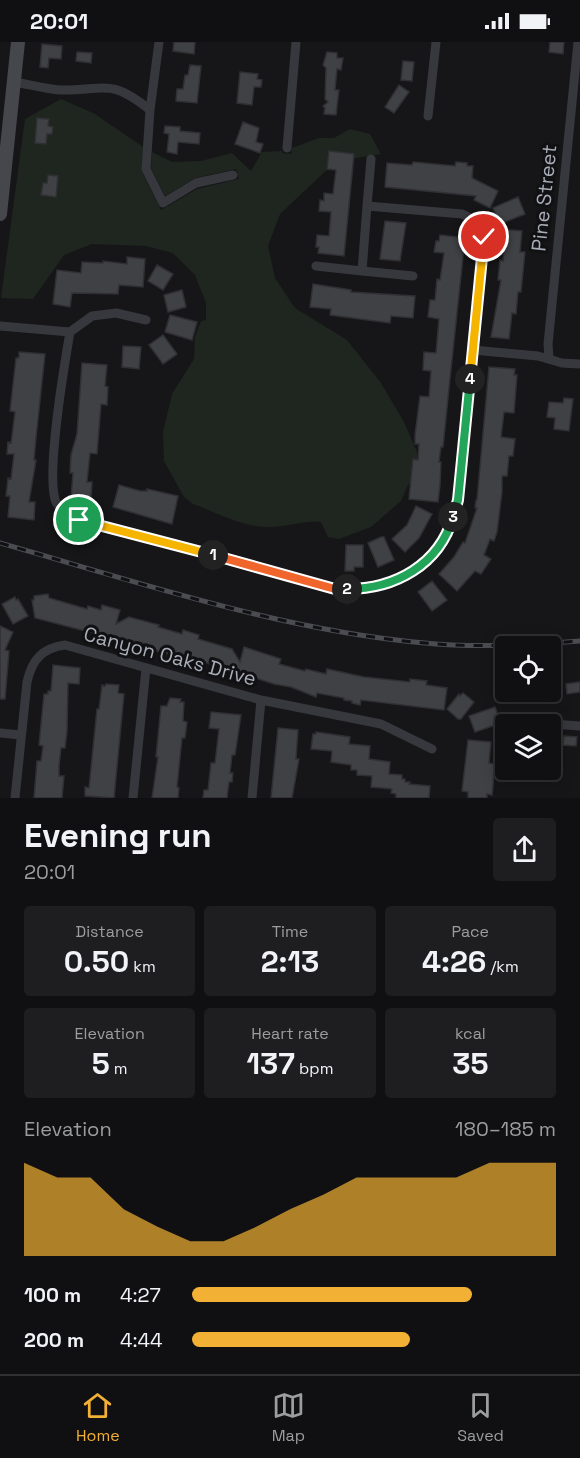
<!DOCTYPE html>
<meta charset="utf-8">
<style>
:root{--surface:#101012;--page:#1e1e20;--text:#f1f3f6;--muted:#9c9d9f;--line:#303032;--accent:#f2b134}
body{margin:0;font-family:"Space Grotesk",sans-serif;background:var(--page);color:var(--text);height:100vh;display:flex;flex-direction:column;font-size:22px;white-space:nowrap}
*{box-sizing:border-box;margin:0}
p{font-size:20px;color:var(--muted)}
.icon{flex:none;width:33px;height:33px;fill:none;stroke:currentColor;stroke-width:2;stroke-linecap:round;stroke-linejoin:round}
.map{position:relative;height:756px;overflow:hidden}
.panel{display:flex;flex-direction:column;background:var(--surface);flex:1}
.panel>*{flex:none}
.fabs{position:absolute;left:495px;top:594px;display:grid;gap:12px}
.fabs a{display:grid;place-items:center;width:66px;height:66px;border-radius:6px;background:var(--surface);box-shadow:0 3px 15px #0003,0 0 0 2px var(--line);font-size:30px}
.pin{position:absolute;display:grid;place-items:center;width:51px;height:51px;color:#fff;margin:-26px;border:3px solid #fff;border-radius:50%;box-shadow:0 2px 6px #0007}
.km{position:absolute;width:30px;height:30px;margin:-15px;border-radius:50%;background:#222;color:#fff;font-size:16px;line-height:30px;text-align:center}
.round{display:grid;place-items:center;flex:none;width:63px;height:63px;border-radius:6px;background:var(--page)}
.overview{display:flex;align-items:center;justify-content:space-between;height:102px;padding:0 24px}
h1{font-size:33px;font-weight:700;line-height:45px}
.metrics{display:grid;grid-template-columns:repeat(3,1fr);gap:9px;height:102px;padding:6px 24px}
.metrics div{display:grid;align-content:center;border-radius:6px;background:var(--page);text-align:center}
.metrics b{font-size:30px;font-weight:700}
.metrics small{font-size:16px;font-weight:400}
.metrics p{font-size:16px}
.chart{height:168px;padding:12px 24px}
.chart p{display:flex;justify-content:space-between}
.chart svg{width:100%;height:108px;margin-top:6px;fill:var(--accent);opacity:.7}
ul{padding:0 24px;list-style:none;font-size:20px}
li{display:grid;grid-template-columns:96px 72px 1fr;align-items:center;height:45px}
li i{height:15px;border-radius:8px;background:var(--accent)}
.status{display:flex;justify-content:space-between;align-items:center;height:42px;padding:0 30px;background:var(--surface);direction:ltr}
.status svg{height:16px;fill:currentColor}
.tab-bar{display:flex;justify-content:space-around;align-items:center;height:84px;border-top:2px solid var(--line);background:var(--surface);font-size:16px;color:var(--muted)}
.tab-bar a{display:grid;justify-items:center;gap:3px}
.tab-bar .active{color:var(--accent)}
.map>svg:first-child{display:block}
.green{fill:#1e261f}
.building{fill:#404145;stroke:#303034;stroke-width:1.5}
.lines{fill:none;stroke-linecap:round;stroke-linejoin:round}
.street{stroke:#37383d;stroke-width:9}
.secondary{stroke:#45474d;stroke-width:14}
.rail-casing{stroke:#4a4c52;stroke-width:5}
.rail{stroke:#111113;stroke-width:3;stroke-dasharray:9;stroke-linecap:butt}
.split-1-casing{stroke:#fff;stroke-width:12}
.split-2-casing{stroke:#fff;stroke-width:12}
.split-3-casing{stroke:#fff;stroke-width:12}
.split-4-casing{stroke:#fff;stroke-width:12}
.split-5-casing{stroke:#fff;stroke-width:12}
.split-1{stroke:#f5b400;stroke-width:8}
.split-2{stroke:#f0652b;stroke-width:8}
.split-3{stroke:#22a559;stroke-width:8}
.split-4{stroke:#22a559;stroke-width:8}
.split-5{stroke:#f5b400;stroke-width:8}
.labels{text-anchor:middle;stroke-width:6;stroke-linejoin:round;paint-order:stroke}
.street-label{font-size:20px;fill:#a8adb8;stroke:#111113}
</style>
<div class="status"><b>20:01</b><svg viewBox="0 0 49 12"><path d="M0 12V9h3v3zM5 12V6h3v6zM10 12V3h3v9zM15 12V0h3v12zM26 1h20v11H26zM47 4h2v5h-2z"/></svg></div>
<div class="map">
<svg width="580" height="756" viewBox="0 0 580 756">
<rect width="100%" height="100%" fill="#161618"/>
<!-- green -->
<path class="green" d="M61 57 95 72 143 105 142 130 161 168 197 147 239 137 236 127 195 136 165 154 151 126 152 110 172 120 201 119 232 111 251 129 262 110 282 109V111L291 112 292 106 319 96H334L350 87 370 92 381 112 345 118 330 125 280 172 268 204 275 236 295 266 347 298 381 341 404 380 417 410 419 429 407 445 401 459 371 485 339 497 328 495 321 480C302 478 284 486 265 485 241 484 215 470 193 462L184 455 164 419 163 390 172 352 194 317 195 295 201 279 206 278V261L195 233 173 211 146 204 92 202 64 213 33 257 1 256 25 77Z"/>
<!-- building -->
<path class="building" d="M174 0H195L194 12 173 9Z
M550 0H564L563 12 549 10Z
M42 2 62 4 61 17 49 16 48 26 40 25Z
M77 10 92 11 91 21 76 19Z
M327 10 337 11V16H343L341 28 337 27 335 48H339L336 73 324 72 325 66 323 64 328 60 325 57 326 26 323 23Z
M403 19 414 20 412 39 401 38Z
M190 23 201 24 197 61 176 59 177 47H183L185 33H188Z
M240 30 258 32 257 37 262 38 261 45H254L252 63 237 61Z
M399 43 409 50 394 71 385 65Z
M37 76 49 77 48 84 53 85 52 92H47L46 102 35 101Z
M243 80 259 86 256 100 263 102 260 111 235 102Z
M165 84 180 85V89L200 91 199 102 178 100 177 112 167 110 169 92 164 91Z
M329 109 354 112 344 214 318 211 319 205H316L317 193 329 194 331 170 319 169 320 158 324 159V151L333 152 336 128 327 127Z
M413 120 455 124 456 120 467 121V124H473L472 136 498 149 490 166 474 158 476 154 385 145 387 121 412 123Z
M48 133 58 134 56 155 41 153 43 141H47Z
M518 155 525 172 500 182 493 166Z
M385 179 406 181 400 219 380 217Z
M501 187 522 189 520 210H525L521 250H518L516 272 512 271 509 297 491 295 501 238H498L500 218 503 219 504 205 497 204 498 195 505 196Z
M440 193 465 196 449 346 443 405H441L439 420H441L440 443 438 460 409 457 413 417 418 418 419 402H415V393L420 354 429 355 431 329 423 328 424 310 436 311 439 277 428 275 430 258H435L437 237 440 238 444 211 434 210 436 199H439Z
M127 215 145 217 143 245 119 243 118 252 72 251 70 265 53 262 57 228 81 231 82 220 103 221V219L127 222Z
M157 223 173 232 163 248 148 239Z
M313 242 351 248V250L415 254 413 276 391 274 390 281 330 273 331 267 310 265Z
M182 248 186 265 168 270 164 253Z
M170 273 197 280 192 298 165 290Z
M163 293 177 312 163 322 149 303Z
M123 304 141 305 139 327 122 325Z
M19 310 45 312 36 396 34 418H36L29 460H35L34 478 8 475 10 454H6L8 436 11 437 14 412H7L8 400 11 401 12 394 15 370 10 369 16 316H19Z
M82 321 107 323 105 344 108 345 107 363 101 362 97 412 90 411 87 440H92L91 458 71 457 73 431H70L71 413 77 392Z
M489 325 515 327 514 333H517L514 371 504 370 501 395 515 397 513 414H509L507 434H502V450L497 490 494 499 490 497 484 513 491 517 481 532 475 529 457 549 439 532 454 515 463 500 465 501 477 466H475L476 458H477Z
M564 356 573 357 569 389 554 387 555 376 547 375 549 360 563 361Z
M119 443 140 449H147V447L178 454 172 482 113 465Z
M416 464 432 472 419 496 405 510 392 497 407 483Z
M381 495H384L394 518 378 525 368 501Z
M346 503H363V525H354V529H345Z
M432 539 447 558 432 569 418 550Z
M48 552 49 556 87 567 88 564 101 568 102 563 120 568 116 582 129 575 159 583 158 585 182 592 183 588 199 593 198 597 232 607 240 620 244 605 281 617 279 622 305 629 306 627 326 632 327 627 364 635 410 640V637L427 639 426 643 447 646 444 668 361 658 360 663 352 661V659L344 658V656L317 651 316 655 291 645 274 642 234 629 233 631 224 628 225 626 193 617 192 619 146 606 147 602 112 594V596L35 576 32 558H34V554Z
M15 555 16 558 18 557 28 574 13 582 2 562Z
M0 584 13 590 5 608 9 609 5 657H0Z
M53 623 80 626 79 642 68 641 67 689 65 706H61L59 724V734H64L62 756H34L37 719H41L43 704 39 703 44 652H48V649H51Z
M580 640V650L567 652 566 642Z
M106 642 119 643 118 651 124 652 114 756 85 754V745L89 746 97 667H99L102 643 105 644Z
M463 651 474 660 461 677H458L447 667 459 652 460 654Z
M170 656 181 657 180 660H184L183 679 187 680 185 696H182L177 745 179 746 178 756H152L158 715H156L161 664H167Z
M495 665 501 681 475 690 469 674Z
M211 670 241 673 235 713H232L230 731H233L232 740H229L227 756H203L204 748H208L211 721H215L219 687 209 686Z
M278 686 298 688 296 717H299L292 756H271Z
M316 690 350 695 349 702 370 704 369 717 390 720 389 732 402 733V737H405V740H410L409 742 430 744 429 756H396V752L391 751 392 747 371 745 372 734 357 733V728H351V723L331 720 332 709 311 707 313 692H316Z
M564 694 577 695 576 704 563 703Z
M468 698 491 700 489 721 494 722 493 744 492 753 487 752V756H468V750L462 749Z"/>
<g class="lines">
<!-- street -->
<path class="street" d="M159 0 150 68 146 127 163 161 196 141 233 133
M14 40C28 42 45 47 60 48 105 49 109 35 150 68
M428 74 436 0
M287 106 296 0
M367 164 371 117
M316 224 362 229
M0 284 70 290 92 274 116 271 146 278
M70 290C65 319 44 441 57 462 62 470 71 474 79 478L335 547C346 547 358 548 368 547 393 544 425 528 439 505 448 491 453 474 457 458L484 195C480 183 474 177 462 172L367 164 362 229 413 234
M473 308 538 314 562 321 580 322
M549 316 548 302 578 0
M552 682 580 684
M0 691 21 693
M15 756 27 640C32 618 42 606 65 603L261 658 381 682 432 707
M133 756 146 626
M252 756 261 658"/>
<!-- secondary -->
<path class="secondary" d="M0 172 18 0"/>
<defs>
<path id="rail" d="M0 501C137 540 284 589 425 601 477 606 529 603 580 599"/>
</defs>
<!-- rail casing -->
<use href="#rail" class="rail-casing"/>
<!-- rail -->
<use href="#rail" class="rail"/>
</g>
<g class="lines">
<defs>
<path id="split-1" d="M79 478 213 513"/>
<path id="split-2" d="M213 513 335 547H347"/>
<path id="split-3" d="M347 547C395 547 439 523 453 475"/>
<path id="split-4" d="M453 475 458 458 470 337"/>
<path id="split-5" d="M470 337 484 195"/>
</defs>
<!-- split-1 casing -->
<use href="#split-1" class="split-1-casing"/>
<!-- split-2 casing -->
<use href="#split-2" class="split-2-casing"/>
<!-- split-3 casing -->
<use href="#split-3" class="split-3-casing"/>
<!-- split-4 casing -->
<use href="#split-4" class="split-4-casing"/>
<!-- split-5 casing -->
<use href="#split-5" class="split-5-casing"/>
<!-- split-1 -->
<use href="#split-1" class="split-1"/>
<!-- split-2 -->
<use href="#split-2" class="split-2"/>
<!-- split-3 -->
<use href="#split-3" class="split-3"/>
<!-- split-4 -->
<use href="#split-4" class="split-4"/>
<!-- split-5 -->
<use href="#split-5" class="split-5"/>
</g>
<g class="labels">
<!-- street labels -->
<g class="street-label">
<text transform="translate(544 156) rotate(-84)" y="7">Pine Street</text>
<text transform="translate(170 614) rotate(15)" y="7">Canyon Oaks Drive</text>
</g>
</g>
</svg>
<div class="fabs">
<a><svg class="icon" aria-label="locate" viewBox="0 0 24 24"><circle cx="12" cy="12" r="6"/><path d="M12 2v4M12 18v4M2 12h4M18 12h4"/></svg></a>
<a><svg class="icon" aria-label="layers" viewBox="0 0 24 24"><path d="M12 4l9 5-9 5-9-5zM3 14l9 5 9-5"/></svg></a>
</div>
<div class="pin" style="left:79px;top:478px;background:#1e9e55"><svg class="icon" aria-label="arrive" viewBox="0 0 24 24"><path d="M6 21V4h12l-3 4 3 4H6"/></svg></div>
<div class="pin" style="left:484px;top:195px;background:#d93025"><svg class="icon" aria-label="check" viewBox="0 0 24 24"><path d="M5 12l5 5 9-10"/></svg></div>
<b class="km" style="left:213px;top:513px">1</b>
<b class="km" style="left:347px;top:547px">2</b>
<b class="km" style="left:453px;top:475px">3</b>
<b class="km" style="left:470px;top:337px">4</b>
</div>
<section class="panel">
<div class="overview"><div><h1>Evening run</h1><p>20:01</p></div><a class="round"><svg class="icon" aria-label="share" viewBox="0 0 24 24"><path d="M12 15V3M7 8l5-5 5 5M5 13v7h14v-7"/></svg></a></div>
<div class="metrics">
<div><p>Distance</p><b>0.50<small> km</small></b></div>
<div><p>Time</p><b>2:13</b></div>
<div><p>Pace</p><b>4:26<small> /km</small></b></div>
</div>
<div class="metrics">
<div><p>Elevation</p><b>5<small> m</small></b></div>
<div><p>Heart rate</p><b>137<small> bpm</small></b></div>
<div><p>kcal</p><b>35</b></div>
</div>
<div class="chart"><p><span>Elevation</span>180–185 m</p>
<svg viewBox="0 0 160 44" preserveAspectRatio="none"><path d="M0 44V6L10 12L20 12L30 25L40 32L50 38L60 38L70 32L80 25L90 19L100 12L110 12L120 12L130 12L140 6L150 6L160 6V44z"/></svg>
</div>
<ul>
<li><b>100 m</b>4:27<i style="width:77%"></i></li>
<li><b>200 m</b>4:44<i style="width:60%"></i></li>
</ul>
</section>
<nav class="tab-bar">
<a class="active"><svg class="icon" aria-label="home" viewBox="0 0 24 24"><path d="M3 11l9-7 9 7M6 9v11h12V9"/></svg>Home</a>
<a><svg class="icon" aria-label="map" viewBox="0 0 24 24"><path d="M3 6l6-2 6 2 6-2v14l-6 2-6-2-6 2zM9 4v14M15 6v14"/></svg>Map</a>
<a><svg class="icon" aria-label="saved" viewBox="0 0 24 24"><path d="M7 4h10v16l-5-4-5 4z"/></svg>Saved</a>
</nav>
